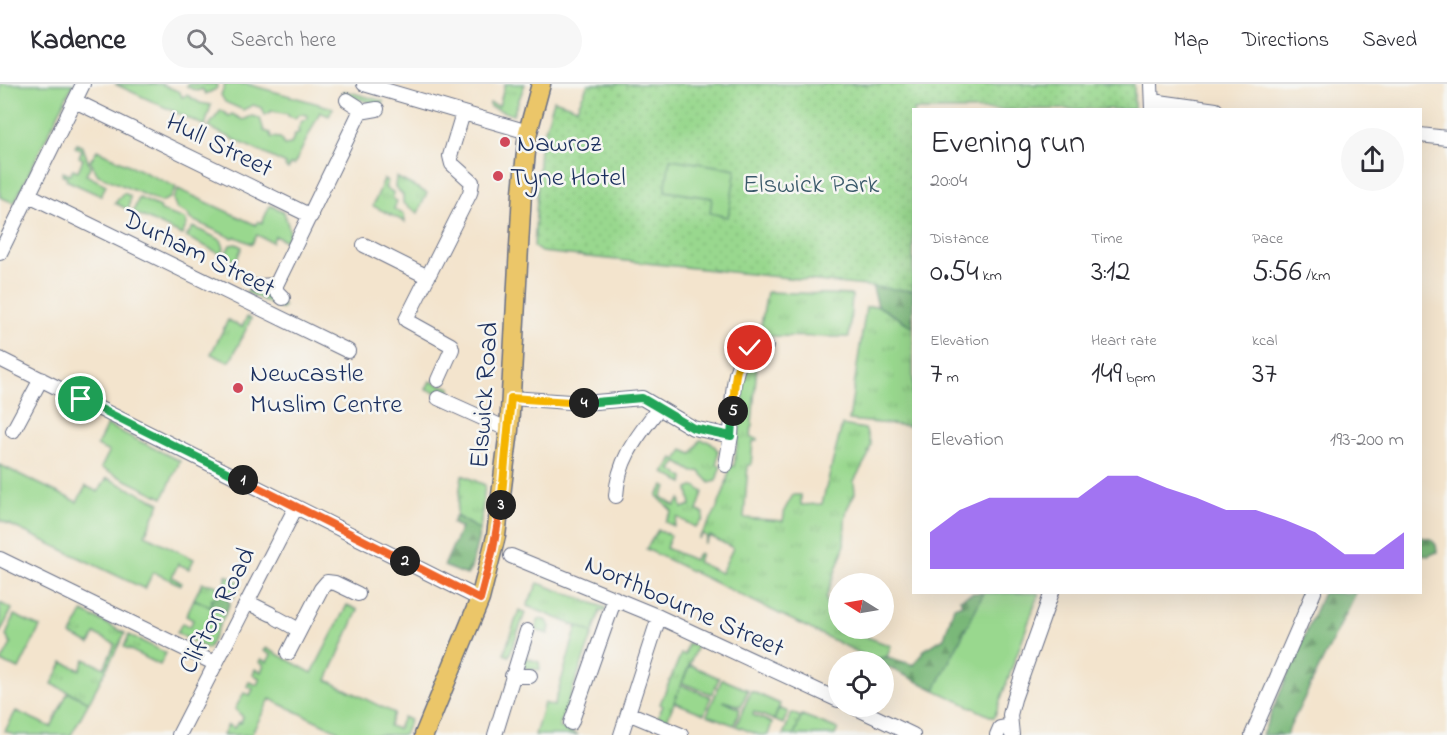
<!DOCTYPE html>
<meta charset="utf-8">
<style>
:root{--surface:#fff;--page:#f7f7f7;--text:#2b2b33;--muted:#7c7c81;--line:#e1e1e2;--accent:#7c3aed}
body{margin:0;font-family:"Indie Flower",sans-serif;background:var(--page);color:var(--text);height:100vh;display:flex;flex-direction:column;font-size:22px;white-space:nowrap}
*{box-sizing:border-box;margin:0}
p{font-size:20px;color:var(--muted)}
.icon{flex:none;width:33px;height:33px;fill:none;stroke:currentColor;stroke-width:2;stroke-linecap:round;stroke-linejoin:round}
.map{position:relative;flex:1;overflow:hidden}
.drawer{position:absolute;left:912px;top:24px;width:510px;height:486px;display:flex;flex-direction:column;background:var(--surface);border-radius:0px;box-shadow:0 6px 24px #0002}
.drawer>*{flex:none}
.needle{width:39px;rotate:281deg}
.controls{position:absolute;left:828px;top:489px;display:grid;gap:12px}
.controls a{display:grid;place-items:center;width:66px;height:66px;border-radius:50%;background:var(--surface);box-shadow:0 6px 24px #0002;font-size:30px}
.pin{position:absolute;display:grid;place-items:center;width:51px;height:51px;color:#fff;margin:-26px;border:3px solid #fff;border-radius:50%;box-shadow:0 2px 6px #0007}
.km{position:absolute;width:30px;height:30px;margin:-15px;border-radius:50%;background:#222;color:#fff;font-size:16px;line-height:30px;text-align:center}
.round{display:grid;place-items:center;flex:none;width:63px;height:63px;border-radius:32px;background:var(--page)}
.headline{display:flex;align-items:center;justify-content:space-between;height:102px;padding:0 18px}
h1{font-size:33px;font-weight:600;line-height:45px}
.figures{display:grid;grid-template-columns:repeat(3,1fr);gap:9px;height:102px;padding:6px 18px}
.figures div{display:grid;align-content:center}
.figures b{font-size:30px;font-weight:600}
.figures small{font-size:16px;font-weight:400}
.figures p{font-size:16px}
.chart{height:168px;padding:12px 18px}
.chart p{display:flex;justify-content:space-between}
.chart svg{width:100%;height:108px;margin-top:6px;fill:var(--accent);opacity:.7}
header{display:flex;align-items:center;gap:36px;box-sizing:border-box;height:84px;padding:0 30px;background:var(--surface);border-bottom:2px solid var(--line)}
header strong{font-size:28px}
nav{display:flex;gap:33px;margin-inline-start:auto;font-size:21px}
.search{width:420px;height:54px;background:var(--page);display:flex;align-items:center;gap:15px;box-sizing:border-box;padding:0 21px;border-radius:33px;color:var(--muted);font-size:22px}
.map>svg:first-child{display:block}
.grass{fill:url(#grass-tufts);stroke:#5a8476;stroke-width:1.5}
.forest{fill:url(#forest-firs);stroke:#4a746c;stroke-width:1.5}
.park{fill:url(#park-dots);stroke:#5a8476;stroke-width:1.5}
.garden{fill:#99d88e;stroke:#5a8476;stroke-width:1.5}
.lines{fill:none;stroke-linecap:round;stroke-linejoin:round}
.minor-casing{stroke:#676e85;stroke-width:16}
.major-casing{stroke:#676e85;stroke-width:21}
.minor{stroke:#fff;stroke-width:14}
.major{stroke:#ebc669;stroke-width:18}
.split-1-casing{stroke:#fff;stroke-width:12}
.split-2-casing{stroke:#fff;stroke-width:12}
.split-3-casing{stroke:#fff;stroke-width:12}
.split-4-casing{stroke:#fff;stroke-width:12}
.split-5-casing{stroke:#fff;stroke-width:12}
.split-6-casing{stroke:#fff;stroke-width:12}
.split-1{stroke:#22a559;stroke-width:8}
.split-2{stroke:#f0652b;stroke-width:8}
.split-3{stroke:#f0652b;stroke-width:8}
.split-4{stroke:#f5b400;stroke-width:8}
.split-5{stroke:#22a559;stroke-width:8}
.split-6{stroke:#f5b400;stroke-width:8}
.poi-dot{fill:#d1495b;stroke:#f6f6f2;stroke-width:2}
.labels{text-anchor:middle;stroke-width:5;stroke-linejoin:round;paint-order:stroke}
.poi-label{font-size:27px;fill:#1b2f5e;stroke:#f6f6f2;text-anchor:start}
.street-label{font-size:27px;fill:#1b2f5e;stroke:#f6f6f2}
.park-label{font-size:27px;fill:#3a596a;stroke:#f6f6f2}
</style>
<header>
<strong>Kadence</strong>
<div class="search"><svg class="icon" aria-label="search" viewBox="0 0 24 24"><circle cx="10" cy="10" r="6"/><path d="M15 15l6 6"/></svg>Search here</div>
<nav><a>Map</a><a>Directions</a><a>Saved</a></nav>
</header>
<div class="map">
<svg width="1447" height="651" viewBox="0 0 1447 651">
<defs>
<pattern id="grass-tufts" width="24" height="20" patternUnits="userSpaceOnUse" patternTransform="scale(1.5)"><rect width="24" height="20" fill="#99d88e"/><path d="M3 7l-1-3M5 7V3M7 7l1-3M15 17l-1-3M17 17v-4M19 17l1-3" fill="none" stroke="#83ba7d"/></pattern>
<pattern id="forest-firs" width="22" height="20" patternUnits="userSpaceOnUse" patternTransform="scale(1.5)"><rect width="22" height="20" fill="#7ab879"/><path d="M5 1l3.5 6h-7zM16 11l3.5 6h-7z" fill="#639666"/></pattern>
<pattern id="park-dots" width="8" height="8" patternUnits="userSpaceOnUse" patternTransform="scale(1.5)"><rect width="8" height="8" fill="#99d88e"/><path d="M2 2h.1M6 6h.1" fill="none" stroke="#83ba7d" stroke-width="1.8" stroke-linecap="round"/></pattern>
</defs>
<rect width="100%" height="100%" fill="#f6f6f2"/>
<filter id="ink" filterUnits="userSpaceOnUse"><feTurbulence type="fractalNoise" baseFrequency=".0167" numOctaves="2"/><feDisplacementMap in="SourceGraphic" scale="12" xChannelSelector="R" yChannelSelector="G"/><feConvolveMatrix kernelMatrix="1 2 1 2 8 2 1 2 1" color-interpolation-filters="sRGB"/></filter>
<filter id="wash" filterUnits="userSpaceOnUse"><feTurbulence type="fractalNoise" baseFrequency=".008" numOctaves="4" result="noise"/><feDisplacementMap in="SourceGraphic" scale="24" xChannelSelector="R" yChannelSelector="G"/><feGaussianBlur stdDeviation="1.35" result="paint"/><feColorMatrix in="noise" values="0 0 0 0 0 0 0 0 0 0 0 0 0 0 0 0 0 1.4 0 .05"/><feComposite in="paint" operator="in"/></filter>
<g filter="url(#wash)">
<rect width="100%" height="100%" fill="#f3e4cd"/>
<!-- grass -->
<path class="grass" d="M505 0H525L513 31 490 23V19L499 22Z
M345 7 383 17V20L380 21 344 11 342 8Z
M396 93 427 109 418 129 403 119V111L395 103Z
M384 95 388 98 385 104 393 108V115L397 117 394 125 404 130 405 138 373 122Z
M251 204 270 211 284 222 282 225 246 208Z
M767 208 852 211 849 253 759 252Z
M878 222 913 242V333L909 342 849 336 866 223Z
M247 233 251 235 231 276 228 278 211 270 228 236 242 243Z
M758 268 751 353 757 355V357H753L751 381H748L744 434 783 437 785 425 793 411H801V421L822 420 842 341 865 345 871 360 868 372 854 397 855 409 847 425 845 437 844 463 826 514 830 535 838 544 845 545 891 562 887 573 872 575 646 465 658 446 671 452 666 464 694 476 699 469 701 470 697 478 721 489 733 464 710 452 704 460 707 453 703 450 698 455C715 432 725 411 730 382H734L744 314 739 305V282Z
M430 297 451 304 447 312 426 305Z
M700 356 711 358 718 367 717 381H721L716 397 710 399 699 387 693 388 677 378 672 386 684 394 683 399 664 389 673 374 676 376 683 366 692 370Z
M462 391 485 401 480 446 456 433Z
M664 401 667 403 661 413 675 422 680 415 682 424 691 421 688 405 695 402 703 408 697 427 704 429 703 436 695 443 677 433 674 442 665 438 672 427 657 412Z
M226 491 241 499 233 514 226 504Z
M202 499 215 501 230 519 225 530 194 515Z
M538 499 606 524 604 528 600 527 593 549 527 522Z
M519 526 525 529 509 572 504 570Z
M83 528 125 549 89 618 52 600 63 578 80 586 85 575 104 584 115 560 95 550 90 560 71 551Z
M539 535 547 537 550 543 548 550 535 546Z
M129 551 166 569 160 581 124 563Z
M688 559 697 562 667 636 658 632 663 622 660 620 681 570 685 571Z
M523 573 539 578 540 586 524 584Z
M779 624 788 628 783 640 774 636Z
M792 629 801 633 794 651H783Z"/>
<!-- forest -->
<path class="forest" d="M913 143V243L878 222 868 186Z
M456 432 480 446 471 485 467 491 444 482 461 444 452 439Z
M1420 453 1431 455 1436 461 1437 468 1428 472 1421 470Z
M222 509 230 519 225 530 210 523 211 516Z
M973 509H984L935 606 884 581V578L872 575 887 573 914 581 924 566 944 554 954 523 962 520 960 515Z
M1323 509H1356L1286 651H1262Z"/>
<!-- park -->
<path class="park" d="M588 0H1134V25L914 26 913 207 541 168 534 163 540 63 554 16 577 24Z"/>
<!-- garden -->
<path class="garden" d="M0 0H73L14 119 0 113Z
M115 0H161L180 8 182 13 187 11 200 19 211 21 205 42Z
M188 0H218L216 5 206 10 202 5 198 7 187 3Z
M225 0H247L333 24 329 32 320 28 294 81 291 80 288 85 285 83 286 80 208 43 221 26 229 32 232 30 243 36 252 32 260 34 264 47 270 49 271 53 280 54 284 61 291 60 295 50 299 49 298 45 302 37 308 34 307 31 300 30 295 34 288 32V30L272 27 265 31 262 24 253 21 243 26 225 18 221 11Z
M77 60 83 63 90 83 86 91 106 101 101 112 66 96 67 93 62 91 63 88 70 91 73 85 78 87 83 75 79 73 82 66 75 63Z
M97 66 176 103 170 114 161 118 98 91 90 77Z
M670 75 736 85 728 133 710 129 712 114 665 107Z
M178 105 256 141 258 137 262 139 270 121 284 128 290 148 286 157 275 152 272 158 257 151 252 160 236 153 232 154 190 135 188 130 177 125 173 115Z
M124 109 130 112 129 126 115 119Z
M139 114 160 123 161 127 185 135 187 140 182 151 133 128Z
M193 143 221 156 224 164 221 170 186 153Z
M236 160 242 163 236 177 225 171 230 161Z
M107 341 180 377 163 414 101 384 109 368 97 362Z
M0 381 77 418 86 402 98 408 107 394 160 419 145 451 194 475 189 485 178 480 172 493 182 499 181 501 153 488 145 505 0 436Z
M984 509H1039L994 634 935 606Z
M194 515 225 530 208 565 177 549 182 539 190 543 193 536 186 532Z
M0 519 12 525 0 549Z
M347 521 358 526 327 596 394 629 389 642 398 645 403 633 410 636 404 651H346L270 615 251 651H223L228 641 234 644 238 638 241 639 243 633 235 625 244 609 250 611 253 605 247 602 249 598 257 601 260 594 253 591 255 585 261 588 264 581 259 578 261 575 267 578 271 571 264 567 266 564 312 589Z
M14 531 40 543 19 585 1 578 11 560 6 552Z
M577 542 593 549 559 643 578 651H535L544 619 554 622Z
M690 581 719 594 712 610 682 599Z
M722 595 748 606 741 622 723 617 740 625 734 641 707 631Z
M681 601 711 613 704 630 674 618Z
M751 607 780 620 774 636 754 628 753 631 772 639 768 651H759L736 642Z
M68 608 89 618 71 651H14L5 647 16 627 51 643Z
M802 631 838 645 835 651H794Z"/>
</g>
<g filter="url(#ink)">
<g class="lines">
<defs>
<path id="minor" d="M364 0 528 48
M1151 0 1152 26
M347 16 358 23 360 28
M75 17 311 132
M1152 17 1216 26
M1420 51 1447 54
M29 111 348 267
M364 161 428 193
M0 169 83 0
M257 202 276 201
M283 214 276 207V201L360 28 377 25
M0 275 480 515
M438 296 452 265 451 261 406 236 470 109 472 98 452 80 450 72 463 29
M438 314 509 346
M511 314 584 319 642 314 693 344 731 352 726 381
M13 347 41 295
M731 352C733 325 727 260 766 262
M616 412C618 375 637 353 659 324
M511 472 659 533 838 616
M0 475 216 580
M247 518 271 530
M277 534 299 546
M288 569 321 505 327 498 335 499 358 510
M512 592H530
M852 622 913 651
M628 629 681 651
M571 639 615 514
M179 651 296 423
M495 651 527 547
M621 651 659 533
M997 651 1000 644 1010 642
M1012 651 1010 631 1014 615 1052 508
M1252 651 1314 508"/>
<path id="major" d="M424 651 480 515 496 452 509 346 522 108 528 48 541 0"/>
</defs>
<!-- minor casing -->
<use href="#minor" class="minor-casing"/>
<!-- major casing -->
<use href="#major" class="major-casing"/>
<!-- minor -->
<use href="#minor" class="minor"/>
<!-- major -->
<use href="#major" class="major"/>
</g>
</g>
<g class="lines" filter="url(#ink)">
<defs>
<path id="split-1" d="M81 315 243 396"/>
<path id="split-2" d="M243 396 405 477"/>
<path id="split-3" d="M405 477 480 515 493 465 501 421"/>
<path id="split-4" d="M501 421 511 314 584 319"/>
<path id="split-5" d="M584 319 642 314 693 344 731 352 733 327"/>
<path id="split-6" d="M733 327C735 306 732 279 750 264"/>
</defs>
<!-- split-1 casing -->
<use href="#split-1" class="split-1-casing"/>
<!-- split-2 casing -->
<use href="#split-2" class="split-2-casing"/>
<!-- split-3 casing -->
<use href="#split-3" class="split-3-casing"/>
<!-- split-4 casing -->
<use href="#split-4" class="split-4-casing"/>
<!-- split-5 casing -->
<use href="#split-5" class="split-5-casing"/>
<!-- split-6 casing -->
<use href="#split-6" class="split-6-casing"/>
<!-- split-1 -->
<use href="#split-1" class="split-1"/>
<!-- split-2 -->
<use href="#split-2" class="split-2"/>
<!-- split-3 -->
<use href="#split-3" class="split-3"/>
<!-- split-4 -->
<use href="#split-4" class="split-4"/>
<!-- split-5 -->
<use href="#split-5" class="split-5"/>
<!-- split-6 -->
<use href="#split-6" class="split-6"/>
</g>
<!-- markers -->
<g class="poi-dot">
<circle cx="505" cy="58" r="6"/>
<circle cx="498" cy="92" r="6"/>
<circle cx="238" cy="304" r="6"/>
</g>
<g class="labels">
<!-- poi labels -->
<g class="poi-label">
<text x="517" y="67">Nawroz</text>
<text x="510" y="101">Tyne Hotel</text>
<text x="250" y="297">Newcastle<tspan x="250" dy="31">Muslim Centre</tspan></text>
</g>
<!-- street labels -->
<g class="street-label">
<text transform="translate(220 60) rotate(26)" y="9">Hull Street</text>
<text transform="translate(199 168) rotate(26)" y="9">Durham Street</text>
<text transform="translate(483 311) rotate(-86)" y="9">Elswick Road</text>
<text transform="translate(685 521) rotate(24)" y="9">Northbourne Street</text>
<text transform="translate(216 526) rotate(-63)" y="9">Clifton Road</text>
</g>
<!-- park labels -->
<g class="park-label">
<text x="811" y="108">Elswick Park</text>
</g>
</g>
</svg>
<div class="controls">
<a><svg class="needle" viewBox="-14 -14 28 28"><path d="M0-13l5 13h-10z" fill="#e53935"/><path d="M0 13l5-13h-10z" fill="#7c7c81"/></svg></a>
<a><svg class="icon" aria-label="locate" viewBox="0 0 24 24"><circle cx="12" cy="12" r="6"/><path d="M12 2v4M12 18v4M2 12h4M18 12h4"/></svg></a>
</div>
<div class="pin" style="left:81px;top:315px;background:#1e9e55"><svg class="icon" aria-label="arrive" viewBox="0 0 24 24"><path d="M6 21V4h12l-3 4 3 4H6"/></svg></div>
<div class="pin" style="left:750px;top:264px;background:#d93025"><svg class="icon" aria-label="check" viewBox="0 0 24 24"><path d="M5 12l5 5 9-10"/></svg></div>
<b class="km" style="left:243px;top:396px">1</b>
<b class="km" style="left:405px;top:477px">2</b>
<b class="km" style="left:501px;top:421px">3</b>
<b class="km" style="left:584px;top:319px">4</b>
<b class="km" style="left:733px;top:327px">5</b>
<section class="drawer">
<div class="headline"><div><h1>Evening run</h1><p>20:04</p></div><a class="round"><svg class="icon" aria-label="share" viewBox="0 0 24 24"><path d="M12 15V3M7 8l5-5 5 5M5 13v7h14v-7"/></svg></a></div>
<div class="figures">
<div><p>Distance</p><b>0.54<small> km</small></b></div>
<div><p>Time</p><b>3:12</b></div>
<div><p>Pace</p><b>5:56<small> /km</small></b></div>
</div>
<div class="figures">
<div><p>Elevation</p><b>7<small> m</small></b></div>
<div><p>Heart rate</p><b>149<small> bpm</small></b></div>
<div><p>kcal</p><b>37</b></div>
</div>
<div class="chart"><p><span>Elevation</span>193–200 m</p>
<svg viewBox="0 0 160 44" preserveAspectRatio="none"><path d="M0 44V29L10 20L20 15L30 15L40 15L50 15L60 6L70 6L80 11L90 15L100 20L110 20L120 24L130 29L140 38L150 38L160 29V44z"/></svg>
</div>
</section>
</div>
